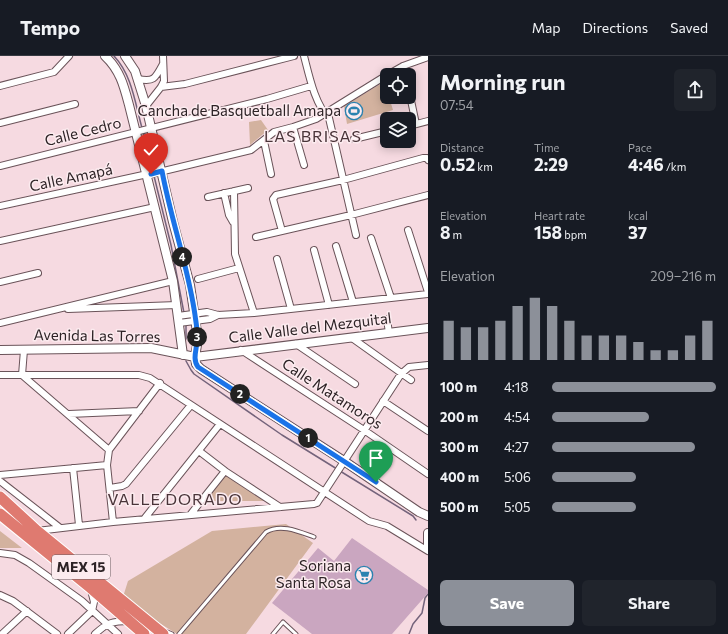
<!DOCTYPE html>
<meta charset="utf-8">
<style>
:root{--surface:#171b24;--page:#20242c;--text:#f1f3f6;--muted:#9ea1a6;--line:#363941;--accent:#8c9099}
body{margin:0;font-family:Commissioner,sans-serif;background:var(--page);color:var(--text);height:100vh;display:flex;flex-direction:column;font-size:15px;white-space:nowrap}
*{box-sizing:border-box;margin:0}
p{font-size:13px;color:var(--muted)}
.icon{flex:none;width:22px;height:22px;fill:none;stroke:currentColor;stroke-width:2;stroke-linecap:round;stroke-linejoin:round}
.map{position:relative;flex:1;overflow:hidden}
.sheet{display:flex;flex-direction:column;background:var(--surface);width:300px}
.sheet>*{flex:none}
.controls{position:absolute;left:380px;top:12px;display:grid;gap:8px}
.controls a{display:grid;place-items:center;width:36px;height:36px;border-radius:6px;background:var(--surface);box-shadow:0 2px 10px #0003;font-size:20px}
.pin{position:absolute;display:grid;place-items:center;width:34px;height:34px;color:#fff;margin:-41px -17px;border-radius:50% 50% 50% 0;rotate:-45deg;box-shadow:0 0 4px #0007}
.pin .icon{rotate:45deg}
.km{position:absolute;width:20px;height:20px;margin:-10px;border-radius:50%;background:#222;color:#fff;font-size:11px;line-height:20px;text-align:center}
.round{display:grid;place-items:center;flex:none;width:42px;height:42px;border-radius:6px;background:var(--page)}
.overview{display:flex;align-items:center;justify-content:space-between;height:68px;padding:0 12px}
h1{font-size:22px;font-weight:700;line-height:30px}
.figures{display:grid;grid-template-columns:repeat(3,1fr);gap:6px;height:68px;padding:4px 12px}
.figures div{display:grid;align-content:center}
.figures b{font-size:17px;font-weight:700}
.figures small{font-size:11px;font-weight:400}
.figures p{font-size:11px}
.chart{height:112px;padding:8px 12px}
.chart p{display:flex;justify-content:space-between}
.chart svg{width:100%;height:72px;margin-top:4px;stroke:var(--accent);stroke-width:6}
.action{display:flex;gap:8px;margin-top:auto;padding:8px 12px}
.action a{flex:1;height:46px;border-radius:6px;background:var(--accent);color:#fff;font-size:16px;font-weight:700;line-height:46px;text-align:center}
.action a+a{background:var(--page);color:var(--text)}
ul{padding:0 12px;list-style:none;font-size:13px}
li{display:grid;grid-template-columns:64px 48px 1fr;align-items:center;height:30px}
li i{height:10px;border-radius:5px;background:var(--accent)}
header{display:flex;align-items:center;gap:24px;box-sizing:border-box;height:56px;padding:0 20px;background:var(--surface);border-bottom:1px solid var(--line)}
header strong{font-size:19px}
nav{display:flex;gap:22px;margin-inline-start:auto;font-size:14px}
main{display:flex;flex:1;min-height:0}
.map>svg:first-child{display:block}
.green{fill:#d3b29f}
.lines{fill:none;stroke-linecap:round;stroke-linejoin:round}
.stream{stroke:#74637b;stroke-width:1.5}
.building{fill:#caa6c0}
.lane-casing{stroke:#6a5359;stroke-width:5}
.street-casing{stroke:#6a5359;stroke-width:8}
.secondary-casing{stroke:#6a5359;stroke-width:10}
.highway-casing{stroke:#fff;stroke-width:13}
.lane{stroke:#fff;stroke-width:3}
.street{stroke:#fff;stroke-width:6}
.secondary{stroke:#fff;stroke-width:8}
.highway{stroke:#df7a70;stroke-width:11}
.route-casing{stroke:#fff;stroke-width:8}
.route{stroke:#1a73e8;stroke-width:5}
.labels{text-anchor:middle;stroke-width:3;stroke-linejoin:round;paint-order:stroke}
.shield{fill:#fcebef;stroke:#6b5f62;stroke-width:1}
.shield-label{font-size:14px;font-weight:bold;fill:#2d2326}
.poi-label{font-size:15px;fill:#2d2326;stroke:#fcebef;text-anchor:end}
.street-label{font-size:15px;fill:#2d2326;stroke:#fcebef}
.neighbourhood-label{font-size:16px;letter-spacing:1px;fill:#493439;stroke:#fcebef}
</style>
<header>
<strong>Tempo</strong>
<nav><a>Map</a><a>Directions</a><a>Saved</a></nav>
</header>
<main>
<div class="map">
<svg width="428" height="578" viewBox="0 0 428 578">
<rect width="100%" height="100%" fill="#f6dae1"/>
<!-- green -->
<path class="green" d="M384 26 387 35V41H389L393 54 347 68 344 50Z
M261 64 268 74 250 89 249 66Z
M222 417 270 445H204Z
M286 468 313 487 246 578H177L122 544 128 525 212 475Z
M0 475 22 492H0Z"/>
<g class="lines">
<!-- stream -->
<path class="stream" d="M114 0C132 19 135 47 142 72
M143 75 153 116
M154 120 171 189 184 257
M186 269V283
M186 305 191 314 194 318 282 379 337 413
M340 415 413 460 416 464
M409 578 413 568 422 557 425 542 428 538"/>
</g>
<!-- building -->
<path class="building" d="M352 482 428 534V537L392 578H312L272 547 318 492 334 505Z"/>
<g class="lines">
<defs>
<path id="lane" d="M165 575 172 578
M179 578 266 476C281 467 300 476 314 481
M273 578 283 566 296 578"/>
<path id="street" d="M304 0C309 19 315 49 329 62L356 179
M403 10 405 19
M387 19 403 10 428 1
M138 23C154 26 155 23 163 8
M0 30 54 16 69 0
M161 31 185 28 294 0
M409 35 416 68
M146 50 161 31 164 25 163 0
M0 67 75 48
M409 70 428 65
M293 71 304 109
M354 83 387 75
M264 85 271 118
M0 110 267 43 311 30
M234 135 235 198 254 257
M224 137 229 159 233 166
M208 141 248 132
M0 150 143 119H147L251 94 274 76 293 71 316 63 387 19
M408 174 428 236
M282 175 273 143 276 139 343 124 423 102H427L428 104
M256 181 351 159 428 139
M371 182 391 242
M0 185 155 151
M336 190 353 246
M314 194 329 249
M277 203 291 253
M198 223 239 212
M0 226 38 217
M68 253 177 249
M178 260 207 256 218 259 254 257 428 238
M387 263 389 277
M0 267 173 225
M179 267 210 263 218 259
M352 282 411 324
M296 288 355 328
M24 294 22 319 109 394
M241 294 364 374 428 418
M0 319H139L150 322 369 465 387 470 428 495
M383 345 428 375
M69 358 139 355
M199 395 225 415 280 451
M107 409 113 466
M73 412 79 469
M0 419 107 409 109 394 160 327
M0 425 59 471
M110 432 122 430 126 428 191 349
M190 459 225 415
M144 463 220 368
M37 475 113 466 314 448 317 447 401 318 409 311 428 309
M0 497 15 499 29 507 82 545 118 578
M0 539 13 545 57 578
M2 578 27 555
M68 578 92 555 94 546 91 534
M95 578C107 567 112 565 129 565"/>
<path id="secondary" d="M105 0C120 14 124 30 129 49L173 225 183 299
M125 0 135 15 146 50 173 166 190 229 198 283 195 301 196 308 201 313 344 405 419 456 428 460
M0 294 151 292 195 301 428 272
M428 477V492"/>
<path id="highway" d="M0 441 37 475 163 578
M0 458 91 532 144 578"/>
</defs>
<!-- lane casing -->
<use href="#lane" class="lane-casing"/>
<!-- street casing -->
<use href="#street" class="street-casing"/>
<!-- secondary casing -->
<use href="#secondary" class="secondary-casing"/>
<!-- highway casing -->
<use href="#highway" class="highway-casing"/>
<!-- lane -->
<use href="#lane" class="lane"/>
<!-- street -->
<use href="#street" class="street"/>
<!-- secondary -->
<use href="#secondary" class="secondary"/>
<!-- highway -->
<use href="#highway" class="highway"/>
</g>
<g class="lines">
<defs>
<path id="route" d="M151 118 162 115C171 164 188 210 195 259 196 267 198 276 197 284 197 293 192 303 198 311L376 426"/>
</defs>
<!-- route casing -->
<use href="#route" class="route-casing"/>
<!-- route -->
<use href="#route" class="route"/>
</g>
<!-- icons -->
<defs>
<symbol id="stadium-ring" viewBox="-11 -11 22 22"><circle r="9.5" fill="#fcebef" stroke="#2a82b0" stroke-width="1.5"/><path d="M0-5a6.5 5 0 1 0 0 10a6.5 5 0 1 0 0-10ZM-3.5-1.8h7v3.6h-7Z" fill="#2a82b0"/></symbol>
<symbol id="supermarket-ring" viewBox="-11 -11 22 22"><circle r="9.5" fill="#fcebef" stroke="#2a82b0" stroke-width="1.5"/><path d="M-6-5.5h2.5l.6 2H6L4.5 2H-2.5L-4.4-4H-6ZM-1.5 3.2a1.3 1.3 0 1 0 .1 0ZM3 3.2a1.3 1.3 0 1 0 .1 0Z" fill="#2a82b0"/></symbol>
</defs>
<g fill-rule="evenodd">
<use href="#stadium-ring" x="344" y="45" width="20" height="20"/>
<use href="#supermarket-ring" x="354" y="509" width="20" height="20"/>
</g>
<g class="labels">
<!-- shield labels -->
<rect class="shield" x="52" y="499" width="58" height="24" rx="3"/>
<g class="shield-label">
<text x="81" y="516">MEX 15</text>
</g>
<!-- poi labels -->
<g class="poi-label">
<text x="341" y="60">Cancha de Basquetball Amapa</text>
<text x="351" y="515">Soriana<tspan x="351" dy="17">Santa Rosa</tspan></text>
</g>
<!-- street labels -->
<g class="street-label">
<text transform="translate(83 76) rotate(-14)" y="5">Calle Cedro</text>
<text transform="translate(71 122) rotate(-12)" y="5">Calle Amapá</text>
<text transform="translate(310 272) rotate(-7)" y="5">Calle Valle del Mezquital</text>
<text transform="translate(97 280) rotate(1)" y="5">Avenida Las Torres</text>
<text transform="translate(332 338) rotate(33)" y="5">Calle Matamoros</text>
</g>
<!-- neighbourhood labels -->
<g class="neighbourhood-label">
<text x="313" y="86">LAS BRISAS</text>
<text x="175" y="449">VALLE DORADO</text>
</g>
</g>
</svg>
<div class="controls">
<a><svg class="icon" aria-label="locate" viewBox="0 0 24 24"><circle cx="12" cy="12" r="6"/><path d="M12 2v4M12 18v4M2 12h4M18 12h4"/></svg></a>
<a><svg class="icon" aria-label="layers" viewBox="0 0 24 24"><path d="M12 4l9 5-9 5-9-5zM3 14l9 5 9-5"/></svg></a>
</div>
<div class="pin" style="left:376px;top:426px;background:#1e9e55"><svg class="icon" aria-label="arrive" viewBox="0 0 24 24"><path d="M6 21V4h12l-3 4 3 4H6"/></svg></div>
<div class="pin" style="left:151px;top:118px;background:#d93025"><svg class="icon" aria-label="check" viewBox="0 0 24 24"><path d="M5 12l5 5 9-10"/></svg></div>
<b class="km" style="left:308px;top:382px">1</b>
<b class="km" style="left:240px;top:338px">2</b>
<b class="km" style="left:197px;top:281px">3</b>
<b class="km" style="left:182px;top:201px">4</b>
</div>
<section class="sheet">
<div class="overview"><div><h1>Morning run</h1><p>07:54</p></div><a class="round"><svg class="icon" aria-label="share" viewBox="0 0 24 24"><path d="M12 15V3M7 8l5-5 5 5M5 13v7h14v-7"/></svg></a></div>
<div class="figures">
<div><p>Distance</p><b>0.52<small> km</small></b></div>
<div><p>Time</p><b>2:29</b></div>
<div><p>Pace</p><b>4:46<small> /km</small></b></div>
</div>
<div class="figures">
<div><p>Elevation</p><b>8<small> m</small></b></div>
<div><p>Heart rate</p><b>158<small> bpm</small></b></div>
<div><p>kcal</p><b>37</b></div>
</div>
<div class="chart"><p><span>Elevation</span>209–216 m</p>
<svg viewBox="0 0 160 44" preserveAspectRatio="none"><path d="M5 44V20M15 44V24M25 44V24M35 44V20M45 44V11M55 44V6M65 44V11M75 44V20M85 44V29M95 44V29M105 44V29M115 44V33M125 44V38M135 44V38M145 44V29M155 44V20"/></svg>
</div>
<ul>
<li><b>100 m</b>4:18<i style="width:100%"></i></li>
<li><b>200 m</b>4:54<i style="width:59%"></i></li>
<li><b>300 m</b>4:27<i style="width:87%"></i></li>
<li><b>400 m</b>5:06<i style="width:51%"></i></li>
<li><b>500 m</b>5:05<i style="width:51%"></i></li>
</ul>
<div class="action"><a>Save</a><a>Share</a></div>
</section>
</main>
